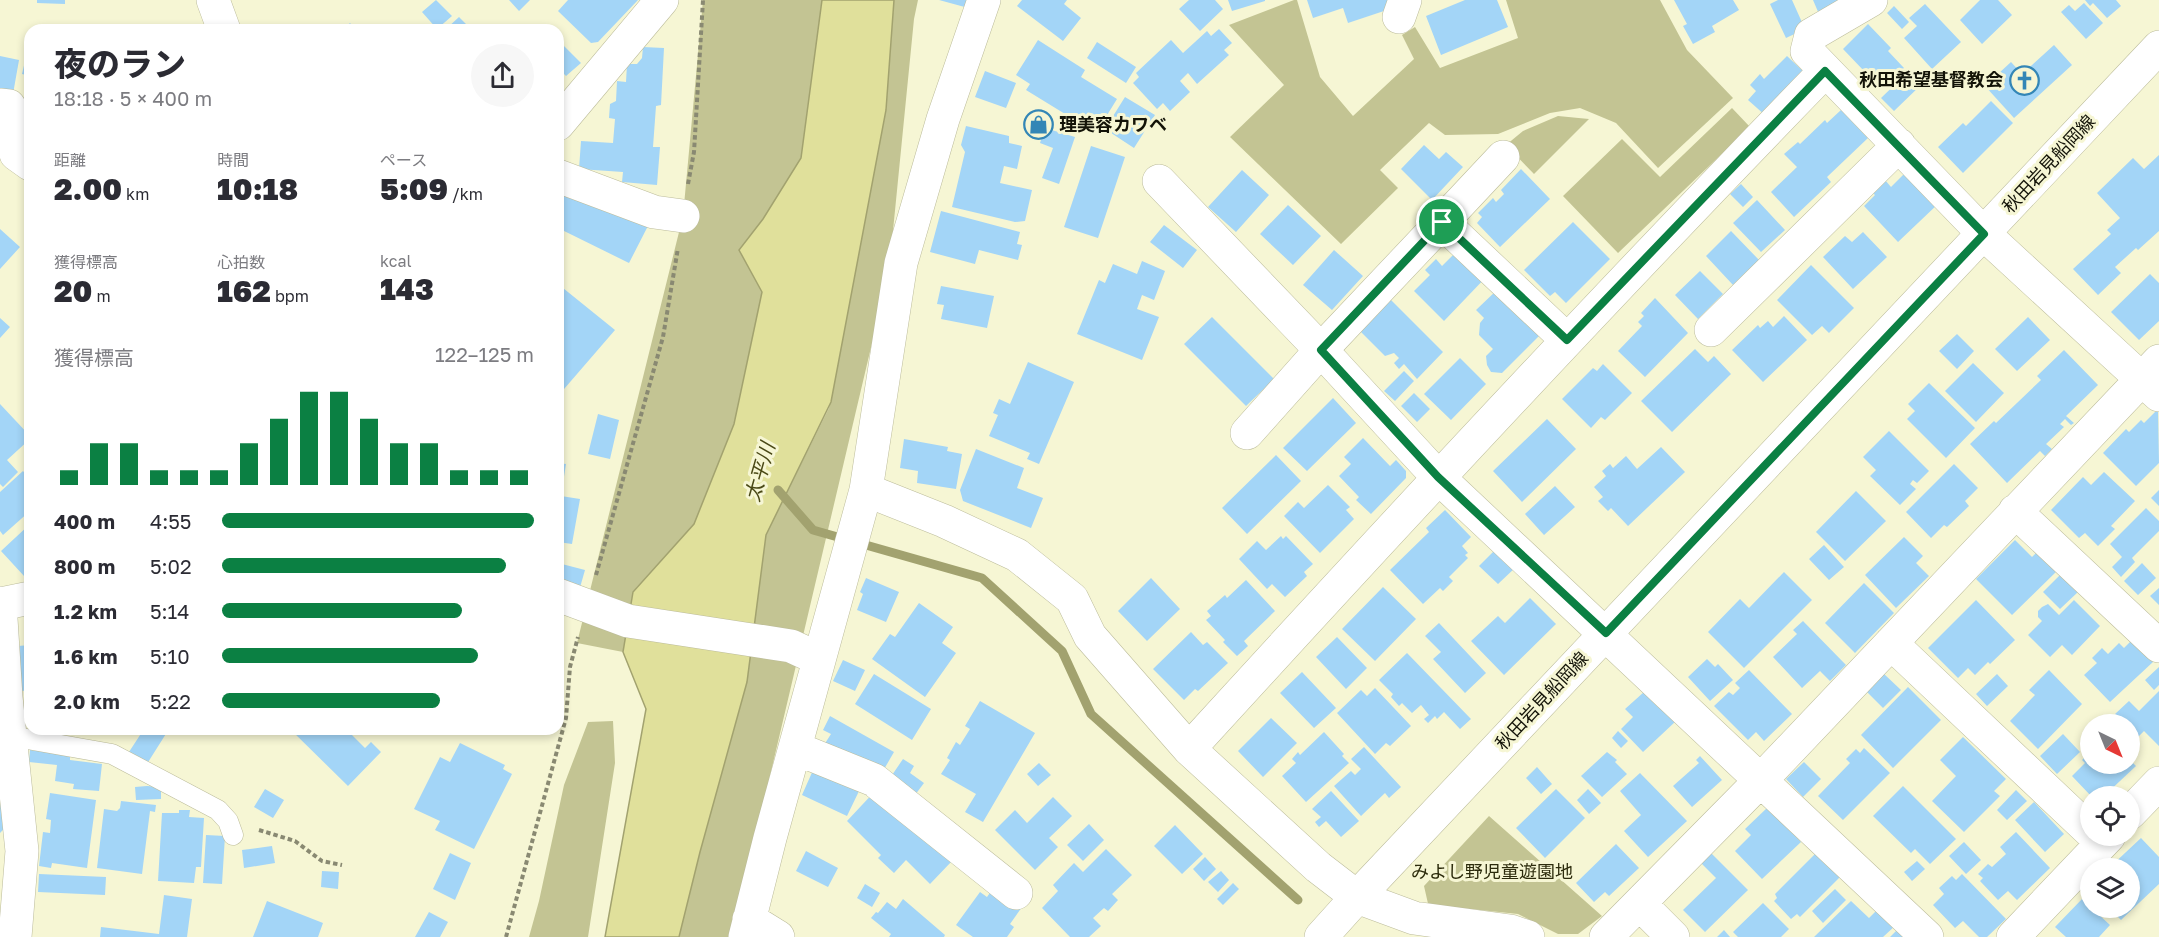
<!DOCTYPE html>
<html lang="ja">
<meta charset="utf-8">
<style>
:root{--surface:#fff;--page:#f7f7f7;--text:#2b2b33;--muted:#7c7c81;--accent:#0b8043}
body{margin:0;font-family:"Golos Text","Noto Sans JP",sans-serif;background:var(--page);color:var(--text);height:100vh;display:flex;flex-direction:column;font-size:22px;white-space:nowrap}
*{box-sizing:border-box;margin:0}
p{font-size:20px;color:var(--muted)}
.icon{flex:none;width:33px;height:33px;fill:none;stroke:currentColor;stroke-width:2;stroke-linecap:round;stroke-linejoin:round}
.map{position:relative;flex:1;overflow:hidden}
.side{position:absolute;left:24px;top:24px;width:540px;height:711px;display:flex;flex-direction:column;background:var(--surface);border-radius:18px;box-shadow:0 3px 9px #0003}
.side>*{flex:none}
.needle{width:39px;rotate:137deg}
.buttons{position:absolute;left:2080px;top:714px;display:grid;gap:12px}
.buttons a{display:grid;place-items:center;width:60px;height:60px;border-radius:50%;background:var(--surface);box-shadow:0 3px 9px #0003;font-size:30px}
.pin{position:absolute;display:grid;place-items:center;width:51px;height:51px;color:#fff;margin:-26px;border:3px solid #fff;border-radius:50%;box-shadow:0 2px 6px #0007}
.round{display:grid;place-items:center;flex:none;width:63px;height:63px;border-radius:32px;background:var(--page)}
.head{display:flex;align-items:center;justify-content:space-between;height:102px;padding:0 30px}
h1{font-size:33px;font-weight:800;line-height:45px}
.figures{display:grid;grid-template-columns:repeat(3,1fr);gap:9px;height:102px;padding:6px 30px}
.figures div{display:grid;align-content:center}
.figures b{font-size:30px;font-weight:800}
.figures small{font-size:16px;font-weight:400}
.figures p{font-size:16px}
.chart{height:168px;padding:12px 30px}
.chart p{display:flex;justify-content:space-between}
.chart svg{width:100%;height:108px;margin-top:6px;stroke:var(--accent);stroke-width:6}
ul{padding:0 30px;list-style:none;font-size:20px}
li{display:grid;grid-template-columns:96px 72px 1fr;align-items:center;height:45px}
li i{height:15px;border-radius:8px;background:var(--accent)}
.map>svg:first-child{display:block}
.green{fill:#c3c493}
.water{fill:#e0e09b;stroke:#a2a26f;stroke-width:1.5}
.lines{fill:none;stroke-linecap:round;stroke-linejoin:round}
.stream{stroke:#a2a26f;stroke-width:9}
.building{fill:#a3d5f7}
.lane-casing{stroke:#bcbc9b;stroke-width:21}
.street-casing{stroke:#bcbc9b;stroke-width:34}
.primary-casing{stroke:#bcbc9b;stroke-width:34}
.path{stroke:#898972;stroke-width:4;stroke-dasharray:4.5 3;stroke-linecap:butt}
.lane{stroke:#fff;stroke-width:20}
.street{stroke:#fff;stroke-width:33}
.primary{stroke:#fff;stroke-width:33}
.route-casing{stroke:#fff;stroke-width:12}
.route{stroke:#0b8043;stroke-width:8}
.labels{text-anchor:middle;stroke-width:6;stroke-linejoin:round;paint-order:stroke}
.poi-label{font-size:18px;font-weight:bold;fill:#131308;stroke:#f6f6d4;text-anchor:end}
.street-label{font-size:18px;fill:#131308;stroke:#f6f6d4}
.park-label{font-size:18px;fill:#2c2b0c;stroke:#f6f6d4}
.water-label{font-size:20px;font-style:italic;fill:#4a4916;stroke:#f6f6d4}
</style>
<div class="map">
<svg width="2159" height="937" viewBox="0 0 2159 937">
<rect width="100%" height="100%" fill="#f6f6d4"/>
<!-- green -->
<path class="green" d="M703 0H822L801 158 763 219 739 250 762 292 734 424 694 524 633 592 623 652 577 643 683 216Z
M894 0H918L914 19 889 271 732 937H679L700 852 747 682 766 534 829 408 886 110Z
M1294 0H1297L1320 77 1353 116 1414 59 1402 35 1415 27 1440 68 1518 38 1506 0H1660L1687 50 1733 98 1658 168 1616 123 1580 108 1550 113 1498 134 1445 135 1429 123 1380 170 1398 188 1341 244 1230 137 1284 85 1229 25Z
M1732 108 1750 127 1618 253 1563 196 1622 139 1660 177Z
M1558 116 1589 119 1534 174 1506 145 1523 131Z
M613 721 615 763 588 937H529L539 901 564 785 588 722Z
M1489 816 1602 916 1578 934H1558L1518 914 1461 908H1429L1424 886Z"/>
<!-- water -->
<path class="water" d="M822 0H894L886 110 831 402 766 535 747 682 700 852 679 937H605L646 709 623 652 633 592 694 524 734 424 762 292 739 250 763 219 801 158Z"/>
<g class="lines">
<!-- stream -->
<path class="stream" d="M778 490 813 530 982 578 1062 651 1091 714 1298 900"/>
</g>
<!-- building -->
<path class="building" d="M37 0H65V4L37 3Z
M436 0 452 16 437 29 422 12Z
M509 0H530L519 11Z
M568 0H638L598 42 591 43 558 11Z
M939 0H975L972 9Z
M1022 0H1067L1064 4 1081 18 1063 41 1017 6Z
M1189 0H1215L1223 9 1200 31 1179 9Z
M1228 0H1265V1L1232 11Z
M1307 0H1387L1390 9 1348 23 1343 8 1313 18Z
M1465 0H1497L1508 27 1441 55 1426 16Z
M1674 0H1733L1739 10 1712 26 1715 32 1693 44 1683 26 1687 24Z
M1778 0H1792L1805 29 1786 38 1770 4Z
M1813 0H1844L1819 14Z
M1980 0H1998L2012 15 1982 44 1960 20Z
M2085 0H2116L2121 6 2107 18 2093 3 2090 6Z
M2084 3 2103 23 2086 39 2061 12 2069 5 2075 11Z
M1925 4 1961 42 1932 69 1904 38 1917 26 1909 18Z
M1894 6 1909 22 1902 29 1887 13Z
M459 17 472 30H445Z
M350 23 356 30H343Z
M543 24 549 30H537Z
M1868 24 1891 48 1888 51 1904 68 1885 87 1868 69 1865 72 1843 49Z
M1219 29 1232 43 1224 50 1229 55 1197 84 1188 73 1180 81 1190 92 1170 111 1163 103 1157 109 1133 83 1139 77 1136 73 1171 40 1183 53 1207 31 1211 36Z
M558 40 581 63 566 76 558 68Z
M1038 40 1085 70 1081 77 1117 99 1096 133 1026 90 1030 84 1016 75Z
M1097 42 1136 67 1126 83 1087 58Z
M29 44H30V76L22 74Z
M2054 45 2072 65 2014 118 1985 86 2011 62 2022 74Z
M643 47 664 48 661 105 656 106 653 147H660L657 185 622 182 623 172 579 169 581 141 613 143 615 119 609 118 610 104 616 101 617 81 626 82 627 64H637L642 58Z
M0 56 19 60 13 94 0 92Z
M1787 56 1806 74 1766 116 1748 100 1756 91 1750 85 1760 74 1764 79Z
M985 71 1016 83 1006 108 975 97Z
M1909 71 1922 84 1894 111 1881 98Z
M1125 97 1155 115 1134 148 1105 129Z
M1991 101 2013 123 1963 173 1938 147 1963 123 1966 126Z
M1841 110 1868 138 1827 177 1831 182 1794 217 1771 192 1797 167 1784 154 1798 142 1800 144 1825 120 1827 123Z
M966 126 1009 136V143L1022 146 1017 169 1004 166 1000 183 1032 190 1025 221 1015 222 952 207 965 152 961 145Z
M1045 128 1075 137 1059 184 1042 178 1053 148 1040 143Z
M1424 145 1439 159 1446 152 1463 167 1432 200 1401 169Z
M1091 146 1125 157 1098 238 1064 227Z
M2159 155V231L2138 250 2136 248 2115 267 2121 273 2098 295 2073 269 2111 234 2107 230 2120 218 2097 193 2133 158 2144 169Z
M1521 169 1550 199 1500 247 1477 223 1482 217 1478 213 1493 198 1496 202 1504 194 1501 190Z
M1242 170 1269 195 1236 232 1208 207Z
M1908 170 1939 203 1898 242 1864 206 1875 195 1872 192 1885 180 1891 187Z
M1741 184 1753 197 1743 207 1730 194Z
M558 193 650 222 629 263 558 228Z
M1757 200 1785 230 1761 252 1733 223Z
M1288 205 1321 236 1293 265 1260 234Z
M941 211 1020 232 1017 244 1022 245 1018 260 979 250 975 264 930 252Z
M1573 222 1610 259 1566 303 1555 292 1550 296 1524 270Z
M1164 225 1197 250 1183 268 1150 242Z
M0 229 20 247 0 269Z
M1731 231 1759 260 1733 285 1706 256Z
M1863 232 1887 257 1853 289 1823 257 1845 236 1852 242Z
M1334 250 1363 276 1332 310 1303 285Z
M1457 251 1489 274 1444 321 1414 291 1430 275 1425 270 1436 259 1442 266Z
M1142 261 1165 271 1154 300 1142 295 1137 309 1159 317 1142 360 1077 334 1099 280 1105 283 1113 264 1137 274Z
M1811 265 1854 308 1829 333 1822 326 1812 335 1777 300Z
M1700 271 1723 294 1698 319 1675 295Z
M2150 274 2159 283V321L2139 340 2111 312Z
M558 284 615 330 558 396Z
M941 286 994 296 987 328 941 319 944 305 937 304Z
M1498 289 1542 333 1502 373 1491 372 1487 365 1486 356 1493 349 1479 335 1480 323 1484 318 1476 310Z
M1655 298 1688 333 1645 377 1618 351 1642 326 1638 322 1644 316 1641 313Z
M1390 299 1443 352 1417 379 1404 364 1399 369 1394 363 1399 358 1394 353 1385 356 1359 330Z
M1784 316 1807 340 1763 382 1732 350 1758 325 1760 328 1768 321 1773 327Z
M1212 317 1274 379 1246 406 1184 344Z
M2028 317 2050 340 2017 371 1995 349Z
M0 318 10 327 0 338Z
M1957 334 1974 351 1957 369 1939 351Z
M1695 349 1708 362 1714 356 1731 374 1672 432 1641 401Z
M2064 350 2098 385 2066 416 2074 423 2071 425 2065 419 2060 424 2064 427 2046 444 2052 449 2045 456 2040 451 2007 483 1970 444 1994 421 1996 423 2041 380 2037 376Z
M1460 358 1486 384 1451 420 1424 394Z
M1028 362 1074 382 1039 464 1027 459 1030 453 989 436 998 415 993 413 999 399 1010 404Z
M1973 363 2004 393 1976 422 1945 391Z
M1603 364 1632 393 1605 420 1601 417 1591 428 1562 399 1593 368 1597 371Z
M1404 371 1414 381 1395 401 1384 391Z
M1929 383 1975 428 1946 458 1907 419 1915 411 1908 404Z
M1414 393 1430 409 1417 422 1401 406Z
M1333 398 1356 423 1307 471 1283 448Z
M0 404 30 436V439L7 460 18 472 3 487 0 484Z
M2158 409 2159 463 2136 486 2103 453 2126 429 2129 432 2141 420 2144 423Z
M598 414 619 420 610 459 588 454Z
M1547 419 1576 449 1522 502 1493 471Z
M1889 431 1929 471 1917 483 1913 480 1910 484 1916 489 1900 505 1870 476 1876 470 1863 457Z
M1363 438 1390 466 1396 460 1406 471V478L1371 514 1356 500 1359 497 1339 476 1351 464 1344 457Z
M904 439 948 447 947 451 962 454 956 489 917 483 918 471 900 468Z
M1661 447 1685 472 1628 526 1611 508 1608 511 1598 501 1603 497 1594 487 1606 476 1602 471 1610 464 1613 468 1626 456 1637 469Z
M976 449 1024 468 1017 488 1043 498 1031 528 963 501 960 490Z
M1276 455 1301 481 1247 534 1222 508Z
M558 463 566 464 561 496 580 499 572 544 558 542Z
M1954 464 1978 488 1965 501 1969 506 1947 527 1944 525 1931 538 1906 512Z
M23 471 30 479V511L3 535 0 531V492Z
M2104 472 2135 501 2111 526 2115 529 2098 546 2085 533 2079 538 2051 510 2083 477 2091 485Z
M1328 485 1350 507 1346 510 1354 519 1320 553 1284 516 1298 502 1304 508Z
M1555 486 1575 507 1544 535 1525 514Z
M2159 490V506L2151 498Z
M1856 491 1886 521 1845 561 1816 532Z
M2146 508 2159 521V531L2132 558 2135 562 2121 577 2112 567 2122 557 2110 544Z
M1445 510 1471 537 1462 546 1468 553 1465 555 1468 558 1449 577 1453 581 1443 591 1440 588 1423 604 1390 570 1429 532 1426 528Z
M30 524V570L24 576 1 551Z
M1281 536 1283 539 1286 536 1313 564 1304 572 1307 576 1285 597 1272 584 1267 589 1239 559 1257 541 1266 550Z
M1904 537 1923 556 1916 563 1929 576 1896 608 1865 575Z
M2015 540 2032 557 2038 551 2058 570 2012 615 1976 579Z
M1824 545 1844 567 1829 580 1809 559Z
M1498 547 1516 567 1498 584 1479 566Z
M558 563 585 570 579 591 558 586Z
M2142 563 2156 578 2138 595 2124 581Z
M1784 572 1812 600 1744 668 1708 632 1740 599 1749 608Z
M2060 575 2078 592 2060 609 2043 592Z
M866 578 899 592 886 622 857 610 863 594 860 592Z
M1151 578 1180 609 1147 641 1118 611Z
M1246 580 1275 611 1244 641 1248 646 1237 656 1223 642 1225 640 1206 620 1211 616 1207 611 1225 595 1227 598Z
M1864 583 1894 613 1855 653 1825 623Z
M1383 587 1416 619 1375 661 1342 629Z
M2159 588V605L2150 596Z
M1530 598 1556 624 1504 675 1471 641 1498 616 1505 623Z
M1976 600 2015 640 1990 664 1988 662 1975 675 1968 668 1958 678 1928 648Z
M2074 600 2100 626 2072 655 2062 645 2050 657 2028 635 2042 621 2038 617V611L2042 607 2048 604 2059 615Z
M919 603 953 627 942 643 956 653 925 697 872 659 890 634 895 637Z
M1803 621 1846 665 1830 681 1820 671 1802 688 1773 657 1797 634 1793 630Z
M1439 623 1486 673 1465 693 1433 659 1441 652 1425 636Z
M1191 632 1203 645 1207 642 1228 663 1198 691 1195 689 1184 700 1153 669Z
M1337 637 1367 668 1346 689 1316 657Z
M2132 640 2153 662 2110 702 2084 675 2097 663 2092 658 2102 648 2108 654 2119 643 2124 648Z
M30 645V690L22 691 18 646Z
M1407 653 1471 719 1460 729 1444 712 1437 719 1435 716 1428 723 1424 719 1429 715 1421 705 1412 713 1402 703 1399 706 1391 697 1393 694 1379 680Z
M1707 659 1715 667 1718 664 1733 680 1710 701 1688 677Z
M843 660 865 670 855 691 833 681Z
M2159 667V685L2154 690 2145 680Z
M1749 670 1792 714 1764 741 1756 732 1748 740 1714 706 1729 692 1733 695 1740 688 1735 683Z
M2049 670 2082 704 2038 749 2010 721 2035 695 2029 690Z
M1302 672 1336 708 1314 728 1280 693Z
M1883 673 1901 690 1883 708 1866 691Z
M874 674 931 709 912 740 855 704Z
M1997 674 2008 686 1987 706 1976 694Z
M1908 687 1941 720 1893 768 1861 735Z
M1375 688 1411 726 1390 746 1386 743 1375 754 1337 713 1361 690 1367 696Z
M2159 691V746L2144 731 2138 737 2130 729V724H2125L2115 714 2129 701 2139 711Z
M1644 692 1658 707 1661 704 1676 721 1643 752 1621 729 1633 717 1625 709Z
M980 701 1035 733 983 822 965 812 976 794 941 774 950 760 947 758 956 742 960 745 970 729 965 726Z
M830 716 894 752 883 771 824 745 831 734 823 730Z
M1271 718 1297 743 1263 777 1238 751Z
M144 729H169L145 767 127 755Z
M290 729H354L350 733 365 748 371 742 381 752 348 786Z
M1618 731 1628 741 1621 748 1612 738Z
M1324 732 1344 754 1342 756 1349 763 1306 802 1282 776 1296 763 1292 759 1298 752 1300 755Z
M2063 734 2080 752 2057 774 2040 756Z
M1963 737 2006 779 1994 791 2000 796 1964 832 1932 801 1956 776 1940 760Z
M460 743 505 765 503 769 512 774 474 849 435 830 440 821 414 809 440 757 450 762Z
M1364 747 1401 787 1389 798 1385 793 1361 816 1334 786 1351 771 1355 775 1361 769 1351 759Z
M1864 748 1890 773 1843 820 1818 796 1850 763 1846 759 1856 749 1860 753Z
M30 750 70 754V760L102 764 99 791 73 789 74 784 55 781 57 765 29 762Z
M2091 751V764H2130V760L2136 766 2104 796H2091L2072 776 2085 763 2082 760Z
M1607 752 1617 760 1615 762 1627 774 1602 797 1581 776Z
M1700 756 1722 780 1692 807 1673 786 1699 763 1696 760Z
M903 759 914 766 910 773 924 783 912 799 888 781Z
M1804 762 1821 779 1803 797 1786 779Z
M1039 763 1051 775 1038 786 1027 774Z
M1537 767 1552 784 1541 794 1526 778Z
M814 768 860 789 847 816 802 795Z
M1640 773 1687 821 1648 857 1624 831 1641 815 1620 791Z
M147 786 161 787V799L136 800 135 787Z
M1903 786 1956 839 1930 864 1915 849 1911 853 1873 816Z
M265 789 284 800 273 818 254 807Z
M877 789 952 861 930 884 906 860 894 873 878 858 881 855 847 821Z
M1556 789 1585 818 1545 858 1516 828Z
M1588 789 1601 803 1589 814 1577 800Z
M2016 790 2027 801 2007 820 1997 810Z
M1331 791 1359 821 1341 837 1326 821 1319 827 1315 822 1321 817 1312 809Z
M50 793 96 800 87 868 52 863 51 868 39 866 43 832 50 833 51 820 46 819Z
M1053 797 1072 816 1049 838 1058 847 1035 870 995 830 1015 810 1027 823Z
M121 801 156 805 155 812 150 811 142 874 97 868 104 809 117 811 120 808Z
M0 802 15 817 0 833Z
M2034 802 2064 834 2045 852 2015 820Z
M1768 807 1801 842 1762 879 1735 851 1751 835 1745 829Z
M179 810H190L189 817 204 818 201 867H196L194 883 158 881 162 813H179Z
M1089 824 1104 840 1083 861 1067 845Z
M1175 825 1203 854 1182 874 1154 846Z
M2016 832 2050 868 2017 900 2008 891 1998 900 1980 881 1983 878 1978 874 1988 864 1992 867 2006 854 2000 847Z
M206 835 225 836 222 884 203 883Z
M2141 838 2159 857V884L2121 920 2109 908H2130V868H2109Z
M1964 842 1981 860 1966 874 1949 856Z
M1616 844 1639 868 1609 896 1605 892 1594 902 1576 883Z
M272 846 275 863 244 868 242 850Z
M1106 849 1132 875 1112 894 1118 900 1108 911 1104 908 1093 918 1101 926 1089 937H1070L1042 908 1058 891 1053 885 1074 863 1083 872Z
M1707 849 1748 890 1705 932 1683 910 1716 878 1697 859Z
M806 851 838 868 828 887 796 871Z
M450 853 471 863 455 900 433 889Z
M1816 853 1840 877 1800 917 1797 914 1791 919 1774 901 1777 898 1775 894Z
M1205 857 1216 869 1204 881 1193 869Z
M1917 861 1925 869 1912 881 1904 872Z
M322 871 339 872 338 889 321 887Z
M1221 871 1229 880 1218 892 1208 882Z
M39 874 106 877 105 895 38 892Z
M1962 874 2006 919 1987 937H1979L1963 921 1955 928 1933 905 1944 894 1939 888 1952 876 1956 880Z
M1233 883 1239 889 1223 905 1217 899Z
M865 884 880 893 872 907 857 898Z
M994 887 1022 907 1010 924 1014 927 1007 937H973L956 925 980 892 987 897Z
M1835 889 1846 900 1823 923 1812 911Z
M164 895 192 899 187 937H100L101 927 159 934Z
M903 899 945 935 944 937H889L891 934 871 918 876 912 878 913 887 902 896 909Z
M2082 899 2110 925 2099 937H2066L2055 927Z
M267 901 323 923 318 937H253Z
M1851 901 1869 918 1879 908 1896 925 1883 937H1814Z
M1763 903 1789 929 1781 937H1738L1733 932Z
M429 912 448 922 440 937H415Z
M1899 928 1908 937H1890Z
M1724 930 1730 937H1717Z"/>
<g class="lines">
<defs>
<path id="lane" d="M10 736 112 754 218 810 228 821 233 835"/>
<path id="street" d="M213 0 224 30
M1871 0 1811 35 1807 51 1984 234 2159 395
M1399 17 1405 0
M0 105 9 106 16 154 30 164
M558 124 662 0
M558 176 654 212 683 216
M1159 181 1321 350 1438 477 1927 937
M1442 222 1503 157
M1711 330 1899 145
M1247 433 1321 350 1442 222 1567 340
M866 490 944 521 1017 555 1072 599 1090 636 1189 749 1318 867 1357 897 1414 918 1510 931 1528 937
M2015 511 2159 646
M558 595 628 621 791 646 819 659
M0 603 6 697 22 851 15 937
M0 604 30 598
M1891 643 2091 832
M795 748 874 780 1016 893
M1189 749C1398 520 1609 293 1825 71
M2130 813 2159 783
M1640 904 1673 937
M749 919 778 937
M745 937 770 838 866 490 901 263 943 119 984 0
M1606 937 1761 780 2159 361
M2013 937 2109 836"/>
<path id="primary" d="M1321 937 1357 897 2159 47"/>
</defs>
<!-- lane casing -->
<use href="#lane" class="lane-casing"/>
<!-- street casing -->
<use href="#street" class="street-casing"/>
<!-- primary casing -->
<use href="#primary" class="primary-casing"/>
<!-- path -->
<path class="path" d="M688 184 694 152 703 0
M596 575 663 337 678 248
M259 830 295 841 322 861 342 865
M506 937 566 718 570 667 578 637"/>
<!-- lane -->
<use href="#lane" class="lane"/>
<!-- street -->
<use href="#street" class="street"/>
<!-- primary -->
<use href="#primary" class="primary"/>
</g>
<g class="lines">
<defs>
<path id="route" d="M1825 71 1984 234 1606 633 1438 477 1321 350 1442 222 1567 340Z"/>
</defs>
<!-- route casing -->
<use href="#route" class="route-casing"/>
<!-- route -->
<use href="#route" class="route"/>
</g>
<!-- icons -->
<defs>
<symbol id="church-ring" viewBox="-11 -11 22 22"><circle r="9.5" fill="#f6f6d4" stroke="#3386b6" stroke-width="1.5"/><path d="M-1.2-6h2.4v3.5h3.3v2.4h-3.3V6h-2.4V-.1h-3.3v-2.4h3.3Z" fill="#3386b6"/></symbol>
<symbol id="shop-ring" viewBox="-11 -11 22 22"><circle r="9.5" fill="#f6f6d4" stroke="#3386b6" stroke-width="1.5"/><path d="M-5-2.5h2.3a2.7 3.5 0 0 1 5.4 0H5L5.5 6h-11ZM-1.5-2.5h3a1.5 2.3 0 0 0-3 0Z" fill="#3386b6"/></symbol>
</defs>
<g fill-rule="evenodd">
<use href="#church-ring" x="2008" y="64" width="33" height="33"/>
<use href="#shop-ring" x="1022" y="108" width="33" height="33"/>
</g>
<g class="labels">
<!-- poi labels -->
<g class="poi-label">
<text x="2003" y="86">秋田希望基督教会</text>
<text x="1059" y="131" text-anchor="start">理美容カワベ</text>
</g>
<!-- street labels -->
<g class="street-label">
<text transform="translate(2049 164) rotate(-47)" y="6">秋田岩見船岡線</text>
<text transform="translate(1542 701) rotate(-47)" y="6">秋田岩見船岡線</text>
</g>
<!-- park labels -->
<g class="park-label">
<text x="1492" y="878">みよし野児童遊園地</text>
</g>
<!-- water labels -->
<g class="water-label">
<text transform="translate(760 472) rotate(-74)" y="7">太平川</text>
</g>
</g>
</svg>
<div class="buttons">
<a><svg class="needle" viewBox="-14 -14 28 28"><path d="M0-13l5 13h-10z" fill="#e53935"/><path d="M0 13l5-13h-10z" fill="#7c7c81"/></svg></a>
<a><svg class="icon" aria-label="locate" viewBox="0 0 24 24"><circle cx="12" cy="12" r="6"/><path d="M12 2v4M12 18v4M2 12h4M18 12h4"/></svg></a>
<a><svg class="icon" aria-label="layers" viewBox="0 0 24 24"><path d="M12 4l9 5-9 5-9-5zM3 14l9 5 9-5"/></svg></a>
</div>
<div class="pin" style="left:1442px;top:222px;background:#1e9e55"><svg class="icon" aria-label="arrive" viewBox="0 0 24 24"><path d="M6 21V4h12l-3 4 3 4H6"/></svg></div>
<section class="side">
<div class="head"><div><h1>夜のラン</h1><p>18:18 · 5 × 400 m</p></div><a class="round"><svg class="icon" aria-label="share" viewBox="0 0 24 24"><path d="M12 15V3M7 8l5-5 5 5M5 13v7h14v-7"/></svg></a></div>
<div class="figures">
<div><p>距離</p><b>2.00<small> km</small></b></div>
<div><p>時間</p><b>10:18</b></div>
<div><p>ペース</p><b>5:09<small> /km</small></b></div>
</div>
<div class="figures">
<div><p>獲得標高</p><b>20<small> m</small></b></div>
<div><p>心拍数</p><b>162<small> bpm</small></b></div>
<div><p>kcal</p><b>143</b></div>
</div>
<div class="chart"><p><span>獲得標高</span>122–125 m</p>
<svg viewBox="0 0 160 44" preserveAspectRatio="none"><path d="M5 44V38M15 44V27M25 44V27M35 44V38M45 44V38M55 44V38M65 44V27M75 44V17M85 44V6M95 44V6M105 44V17M115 44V27M125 44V27M135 44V38M145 44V38M155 44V38"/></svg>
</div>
<ul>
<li><b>400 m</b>4:55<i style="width:100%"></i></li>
<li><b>800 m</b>5:02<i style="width:91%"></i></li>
<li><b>1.2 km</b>5:14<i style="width:77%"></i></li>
<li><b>1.6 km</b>5:10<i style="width:82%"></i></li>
<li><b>2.0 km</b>5:22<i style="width:70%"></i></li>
</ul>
</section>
</div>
